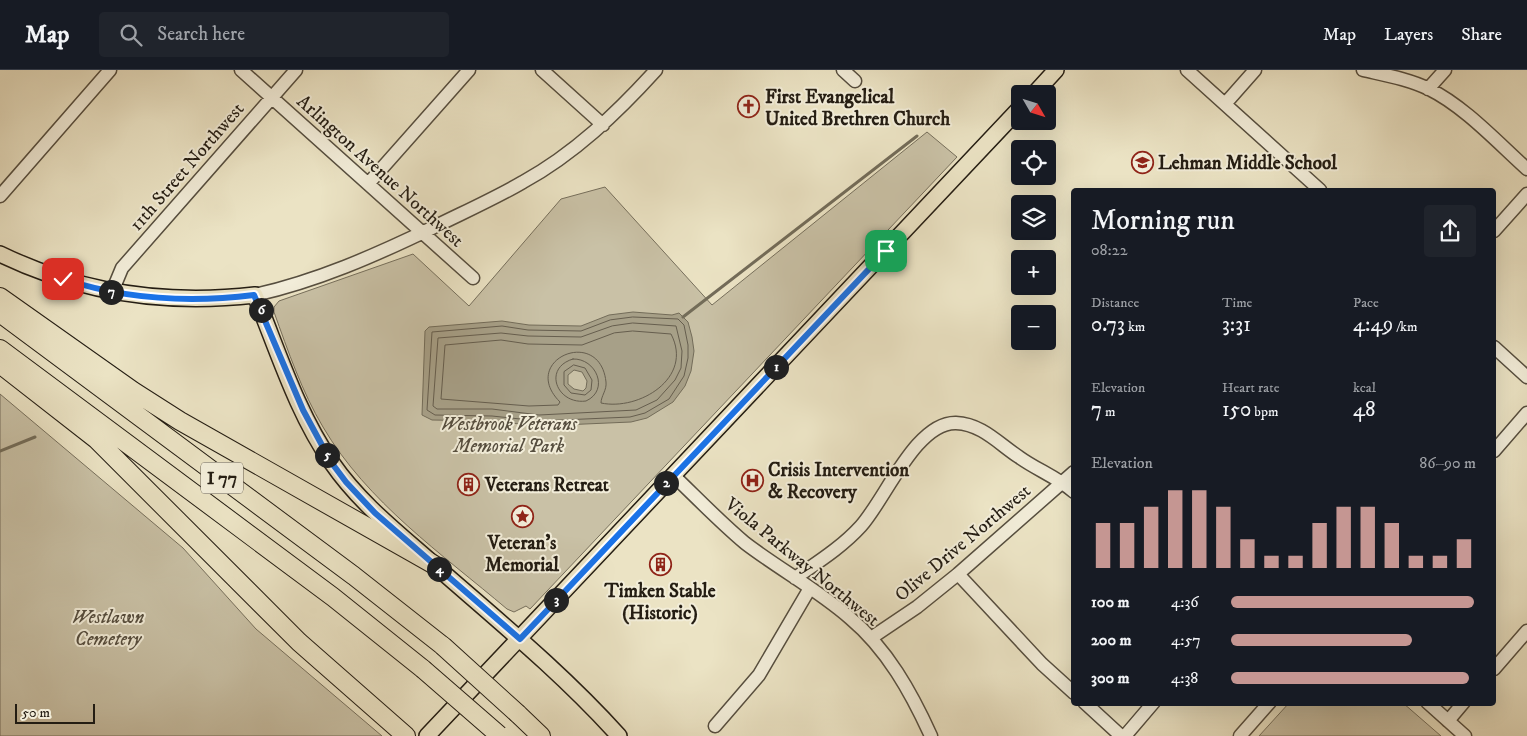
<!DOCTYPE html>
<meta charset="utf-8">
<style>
:root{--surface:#171b24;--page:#20242c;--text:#f1f3f6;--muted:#9ea1a6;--line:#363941;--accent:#c59692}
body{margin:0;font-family:"IM FELL DW Pica",serif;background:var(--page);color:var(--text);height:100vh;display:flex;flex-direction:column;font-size:19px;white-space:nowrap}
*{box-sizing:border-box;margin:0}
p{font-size:16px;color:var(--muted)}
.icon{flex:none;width:28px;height:28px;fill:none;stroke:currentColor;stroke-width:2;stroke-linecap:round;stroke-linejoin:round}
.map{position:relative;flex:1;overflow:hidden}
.side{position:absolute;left:1071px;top:118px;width:425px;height:518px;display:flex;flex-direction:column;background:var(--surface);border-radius:5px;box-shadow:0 5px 20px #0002}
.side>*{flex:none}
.needle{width:32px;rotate:129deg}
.buttons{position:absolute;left:1011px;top:15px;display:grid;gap:10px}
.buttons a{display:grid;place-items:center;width:45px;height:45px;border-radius:5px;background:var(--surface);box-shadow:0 5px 20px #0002;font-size:25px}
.scale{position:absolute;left:15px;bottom:12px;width:80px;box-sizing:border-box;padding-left:5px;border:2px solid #241d13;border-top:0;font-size:14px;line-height:18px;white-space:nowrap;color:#241d13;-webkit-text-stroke:4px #f2edd9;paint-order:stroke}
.pin{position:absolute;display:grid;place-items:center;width:42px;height:42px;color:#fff;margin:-21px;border-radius:10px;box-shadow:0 2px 8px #0006}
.km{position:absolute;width:25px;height:25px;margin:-12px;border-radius:50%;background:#222;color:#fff;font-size:14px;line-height:25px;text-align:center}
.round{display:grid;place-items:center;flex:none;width:52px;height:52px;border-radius:5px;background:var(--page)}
.summary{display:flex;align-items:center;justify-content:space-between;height:85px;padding:0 20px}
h1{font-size:28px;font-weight:600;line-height:38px}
.figures{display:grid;grid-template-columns:repeat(3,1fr);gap:8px;height:85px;padding:5px 20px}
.figures div{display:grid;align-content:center}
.figures b{font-size:21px;font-weight:600}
.figures small{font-size:14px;font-weight:400}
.figures p{font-size:14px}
.chart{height:140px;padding:10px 20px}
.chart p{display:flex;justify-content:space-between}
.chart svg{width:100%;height:90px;margin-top:5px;stroke:var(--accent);stroke-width:6}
ul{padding:0 20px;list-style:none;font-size:16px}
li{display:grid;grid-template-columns:80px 60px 1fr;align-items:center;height:38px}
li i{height:12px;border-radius:6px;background:var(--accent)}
header{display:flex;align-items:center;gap:30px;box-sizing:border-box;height:70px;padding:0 25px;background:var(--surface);border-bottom:1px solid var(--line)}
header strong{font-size:24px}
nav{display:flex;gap:28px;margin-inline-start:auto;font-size:18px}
.search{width:350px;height:45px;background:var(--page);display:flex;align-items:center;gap:12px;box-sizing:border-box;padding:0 18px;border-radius:5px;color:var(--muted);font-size:19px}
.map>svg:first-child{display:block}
.green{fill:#c9c1a6;stroke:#766f5c}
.water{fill:#a7a088;stroke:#736c59;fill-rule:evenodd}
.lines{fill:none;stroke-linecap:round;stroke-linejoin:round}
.shore{stroke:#665e4e;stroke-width:1}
.stream{stroke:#736c59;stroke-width:3}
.minor-casing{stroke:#564e3f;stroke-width:15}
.major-casing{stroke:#241d13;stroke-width:18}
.highway-casing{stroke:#241d13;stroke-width:20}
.minor{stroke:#f2edd9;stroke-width:12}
.major{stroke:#ebe3c4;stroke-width:15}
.highway{stroke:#ebe3c4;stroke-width:18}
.highway-bridge-casing{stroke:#241d13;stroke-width:20;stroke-linecap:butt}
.highway-bridge{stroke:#ebe3c4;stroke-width:18}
.route-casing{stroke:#fff;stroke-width:10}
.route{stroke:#1a73e8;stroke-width:6}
.labels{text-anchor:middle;stroke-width:4;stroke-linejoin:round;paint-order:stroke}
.shield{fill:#f2edd9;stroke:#625b4e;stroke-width:1}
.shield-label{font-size:18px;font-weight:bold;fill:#241d13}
.poi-label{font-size:19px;font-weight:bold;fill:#241d13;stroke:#f2edd9;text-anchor:start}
.street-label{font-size:19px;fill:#241d13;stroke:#f2edd9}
.park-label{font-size:19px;font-style:italic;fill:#564e3f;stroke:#f2edd9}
</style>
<header>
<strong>Map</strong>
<div class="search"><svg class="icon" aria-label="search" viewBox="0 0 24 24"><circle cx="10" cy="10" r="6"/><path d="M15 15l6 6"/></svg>Search here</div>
<nav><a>Map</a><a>Layers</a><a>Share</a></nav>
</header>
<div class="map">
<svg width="1527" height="666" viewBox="0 0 1527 666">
<rect width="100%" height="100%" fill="#ebe3c4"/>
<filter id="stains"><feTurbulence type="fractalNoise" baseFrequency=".004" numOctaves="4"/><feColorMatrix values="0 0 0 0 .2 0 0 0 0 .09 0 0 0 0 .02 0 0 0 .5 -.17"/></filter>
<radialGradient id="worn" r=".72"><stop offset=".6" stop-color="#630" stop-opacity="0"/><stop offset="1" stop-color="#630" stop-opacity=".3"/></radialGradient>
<!-- green -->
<path class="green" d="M927 62 957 87 530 539 526 536 514 542 507 539C442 484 367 432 323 357 302 322 288 281 274 242V237L279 231 413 184 469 236 561 129 605 117 712 235Z
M0 324 183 478 256 559 382 666H0Z
M1289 633H1403L1441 666H1259Z"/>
<!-- water -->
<path class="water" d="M633 242 672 245 679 243 688 252 692 267 694 281 691 301 685 316 673 332 647 348 631 352 539 356 491 351 432 350 422 345 425 261 429 257 502 251 529 255 581 256 609 245ZM574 300 582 302 587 311 586 318 583 321 574 319 568 314V305Z"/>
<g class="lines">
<!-- shore -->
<path class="shore" d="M633 247 678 249 684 255 688 275V288L684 306 669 329 645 343 630 347 539 351 492 346 435 345 427 340 432 262 502 256 528 260 581 261 610 250Z
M633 253 676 256 682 281 681 298 675 310 657 330 636 340 539 345 492 339H437L433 336 438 268 501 263 528 266 581 267 612 256Z
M633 261 671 264C694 308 639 341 601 333 601 326 607 320 606 312 600 255 518 290 560 332L558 335 529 336 441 329 445 275 501 270 528 274 582 275 614 263Z
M573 289C596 288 610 320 586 331 557 335 542 298 573 289Z
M574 295 585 298 592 310 591 320 585 325 571 323 564 315V302Z"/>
<!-- stream -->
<path class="stream" d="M683 247 917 66
M0 381 35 367"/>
<defs>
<path id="minor" d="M241 0 473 208
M542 0 603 55
M843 0 855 11
M1187 0 1320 120
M1363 0C1385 5 1409 9 1429 19 1464 36 1498 73 1527 99
M1428 19 1445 0
M1225 34 1255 0
M368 114 469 0
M0 126 110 0
M1494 161 1527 124
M112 222 122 198 296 0
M255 225C317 211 374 186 432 158 462 143 494 129 523 112 574 84 617 43 656 0
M1494 277 1527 307
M1494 381 1527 343
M673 405C697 428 720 452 745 473 779 499 818 520 850 548 887 579 911 622 931 666
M958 504 1042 594 1074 623
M795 508C818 492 842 477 861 456 886 428 916 352 956 353 982 354 999 374 1019 387 1037 400 1057 407 1074 422
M871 568 917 537 958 504 1074 402
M1494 599 1527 561
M1084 632 1121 666
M1427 632 1465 666
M1448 651 1464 632
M715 656 759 605 810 518
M1125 666 1154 632
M1240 666 1270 632"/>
<path id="major" d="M1034 24 1056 0
M0 184C80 223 167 235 255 225 278 281 297 343 332 393 361 435 401 465 439 499 501 553 564 605 619 666
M427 666 1020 38"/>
<path id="highway" d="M0 227 133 321 180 351 438 497
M0 243 354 506 443 576
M0 279 333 527 423 599
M0 294 96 369 299 572 406 666
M518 644 541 666"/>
</defs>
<!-- minor casing -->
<use href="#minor" class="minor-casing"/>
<!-- major casing -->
<use href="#major" class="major-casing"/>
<!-- highway casing -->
<use href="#highway" class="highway-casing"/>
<!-- minor -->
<use href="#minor" class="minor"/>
<!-- major -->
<use href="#major" class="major"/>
<!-- highway -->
<use href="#highway" class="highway"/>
<defs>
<path id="highway-bridge" d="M443 576 518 644
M423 599 499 665"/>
</defs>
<!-- highway-bridge casing -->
<use href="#highway-bridge" class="highway-bridge-casing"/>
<!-- highway-bridge -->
<use href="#highway-bridge" class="highway-bridge"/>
</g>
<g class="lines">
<defs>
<path id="route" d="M63 209C124 229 190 233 254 225L303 340 331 392 346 412 375 443 520 569 886 181"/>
</defs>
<!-- route casing -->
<use href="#route" class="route-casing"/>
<!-- route -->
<use href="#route" class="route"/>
</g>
<!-- icons -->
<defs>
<symbol id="church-ring" viewBox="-11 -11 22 22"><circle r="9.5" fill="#f2edd9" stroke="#8f2418" stroke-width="1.5"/><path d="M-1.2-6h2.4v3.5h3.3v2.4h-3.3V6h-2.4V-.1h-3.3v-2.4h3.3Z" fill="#8f2418"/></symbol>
<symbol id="school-ring" viewBox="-11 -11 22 22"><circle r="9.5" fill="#f2edd9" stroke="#8f2418" stroke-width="1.5"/><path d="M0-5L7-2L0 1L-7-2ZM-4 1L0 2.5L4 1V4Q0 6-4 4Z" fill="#8f2418"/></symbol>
<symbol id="hospital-ring" viewBox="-11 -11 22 22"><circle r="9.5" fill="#f2edd9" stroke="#8f2418" stroke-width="1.5"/><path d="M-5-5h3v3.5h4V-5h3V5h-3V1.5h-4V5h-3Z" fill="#8f2418"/></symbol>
<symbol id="building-ring" viewBox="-11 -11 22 22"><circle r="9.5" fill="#f2edd9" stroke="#8f2418" stroke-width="1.5"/><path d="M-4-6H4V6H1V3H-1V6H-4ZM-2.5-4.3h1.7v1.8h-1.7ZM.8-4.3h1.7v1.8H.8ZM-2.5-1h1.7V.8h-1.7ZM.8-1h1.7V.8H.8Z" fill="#8f2418"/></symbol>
<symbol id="sight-ring" viewBox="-11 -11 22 22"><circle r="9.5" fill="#f2edd9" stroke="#8f2418" stroke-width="1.5"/><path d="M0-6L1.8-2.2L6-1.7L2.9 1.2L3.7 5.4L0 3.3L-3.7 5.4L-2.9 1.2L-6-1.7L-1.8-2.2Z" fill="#8f2418"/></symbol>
</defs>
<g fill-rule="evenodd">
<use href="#church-ring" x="736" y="24" width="25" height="25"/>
<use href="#school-ring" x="1130" y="80" width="25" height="25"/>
<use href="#hospital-ring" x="740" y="398" width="25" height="25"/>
<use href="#building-ring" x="456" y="402" width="25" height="25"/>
<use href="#sight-ring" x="510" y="434" width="25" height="25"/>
<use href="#building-ring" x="648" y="482" width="25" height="25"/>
</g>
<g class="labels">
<!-- shield labels -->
<rect class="shield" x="201" y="392.5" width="42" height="31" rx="4"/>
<g class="shield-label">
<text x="222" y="414">I 77</text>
</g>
<!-- poi labels -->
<g class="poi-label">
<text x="765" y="33">First Evangelical<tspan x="765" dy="22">United Brethren Church</tspan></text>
<text x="1158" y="99">Lehman Middle School</text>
<text x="768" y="406">Crisis Intervention<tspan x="768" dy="22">&amp; Recovery</tspan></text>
<text x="485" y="421">Veterans Retreat</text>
<text x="522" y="479" text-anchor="middle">Veteran's<tspan x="522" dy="22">Memorial</tspan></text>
<text x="660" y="527" text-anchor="middle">Timken Stable<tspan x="660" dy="22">(Historic)</tspan></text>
</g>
<!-- street labels -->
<g class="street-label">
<text transform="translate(186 96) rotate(-49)" y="7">11th Street Northwest</text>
<text transform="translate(381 100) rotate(42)" y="7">Arlington Avenue Northwest</text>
<text transform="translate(962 472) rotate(-40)" y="7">Olive Drive Northwest</text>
<text transform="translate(803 491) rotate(39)" y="7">Viola Parkway Northwest</text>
</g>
<!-- park labels -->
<g class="park-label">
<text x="509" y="360">Westbrook Veterans<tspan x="509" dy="22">Memorial Park</tspan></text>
<text x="108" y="553">Westlawn<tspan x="108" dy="22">Cemetery</tspan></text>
</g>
</g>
<rect width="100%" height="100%" filter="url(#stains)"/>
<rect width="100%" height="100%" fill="url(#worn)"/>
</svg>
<div class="buttons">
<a><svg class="needle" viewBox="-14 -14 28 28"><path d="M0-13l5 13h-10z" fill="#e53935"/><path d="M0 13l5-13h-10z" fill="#9ea1a6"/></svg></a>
<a><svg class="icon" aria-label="locate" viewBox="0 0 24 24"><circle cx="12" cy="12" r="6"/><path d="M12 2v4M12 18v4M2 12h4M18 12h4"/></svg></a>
<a><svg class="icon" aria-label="layers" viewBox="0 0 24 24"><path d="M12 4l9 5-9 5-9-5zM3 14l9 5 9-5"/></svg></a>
<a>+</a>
<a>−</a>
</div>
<div class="scale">50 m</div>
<div class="pin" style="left:886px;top:181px;background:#1e9e55"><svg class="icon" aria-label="arrive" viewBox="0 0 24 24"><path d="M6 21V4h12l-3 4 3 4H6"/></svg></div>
<div class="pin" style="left:63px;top:209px;background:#d93025"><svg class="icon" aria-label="check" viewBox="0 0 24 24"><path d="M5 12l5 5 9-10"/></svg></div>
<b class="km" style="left:776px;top:297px">1</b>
<b class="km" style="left:666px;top:413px">2</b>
<b class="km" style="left:556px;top:530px">3</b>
<b class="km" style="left:439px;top:499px">4</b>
<b class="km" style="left:327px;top:385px">5</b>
<b class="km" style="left:261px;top:240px">6</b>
<b class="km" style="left:111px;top:222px">7</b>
<section class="side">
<div class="summary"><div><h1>Morning run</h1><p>08:22</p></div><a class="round"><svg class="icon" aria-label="share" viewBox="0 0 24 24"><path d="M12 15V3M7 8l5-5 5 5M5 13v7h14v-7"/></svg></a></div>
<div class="figures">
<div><p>Distance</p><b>0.73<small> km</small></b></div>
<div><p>Time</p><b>3:31</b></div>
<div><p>Pace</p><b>4:49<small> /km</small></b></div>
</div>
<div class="figures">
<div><p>Elevation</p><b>7<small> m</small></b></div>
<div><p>Heart rate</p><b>150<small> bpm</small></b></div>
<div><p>kcal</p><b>48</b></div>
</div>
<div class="chart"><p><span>Elevation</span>86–90 m</p>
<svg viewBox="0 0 160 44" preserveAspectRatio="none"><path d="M5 44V22M15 44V22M25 44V14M35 44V6M45 44V6M55 44V14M65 44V30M75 44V38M85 44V38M95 44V22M105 44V14M115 44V14M125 44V22M135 44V38M145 44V38M155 44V30"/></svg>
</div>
<ul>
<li><b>100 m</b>4:36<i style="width:99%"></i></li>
<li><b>200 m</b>4:57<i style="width:74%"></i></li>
<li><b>300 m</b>4:38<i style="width:97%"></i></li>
</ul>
</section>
</div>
